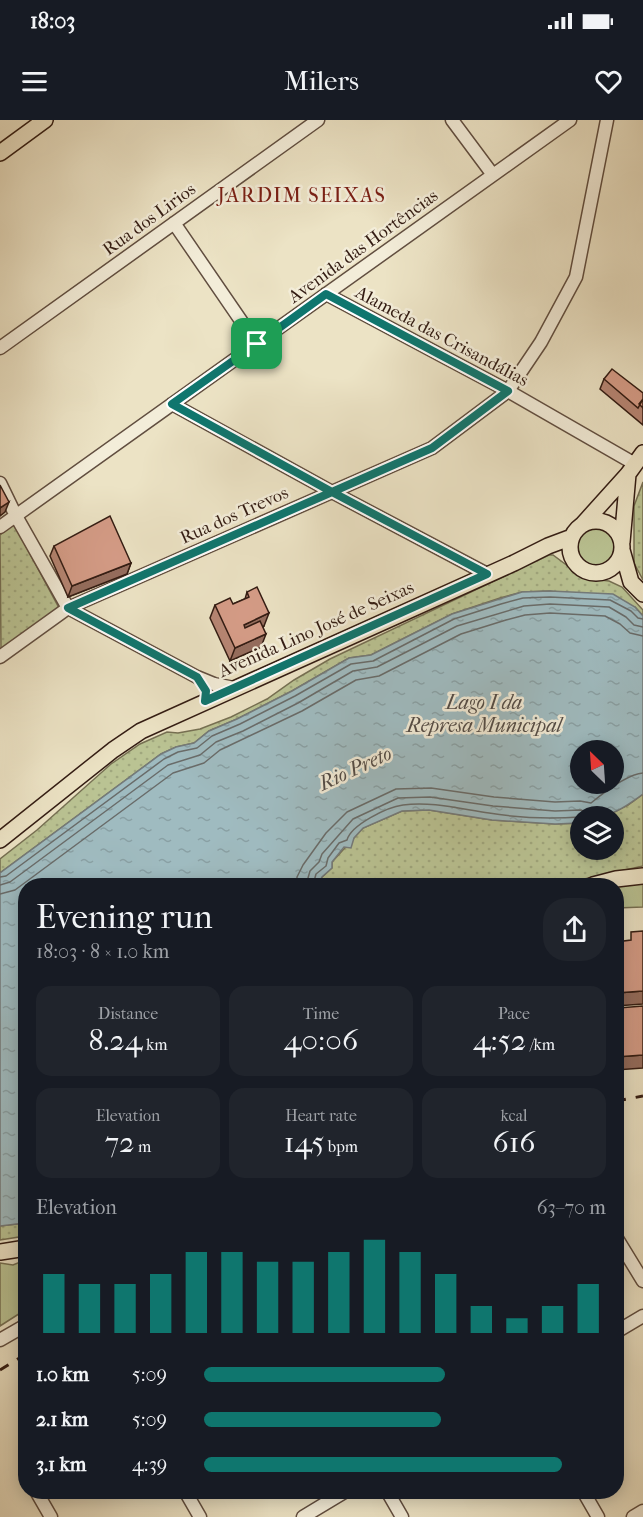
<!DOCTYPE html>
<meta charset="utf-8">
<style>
:root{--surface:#171b24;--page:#20242c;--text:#f1f3f6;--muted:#9ea1a6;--accent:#0f766e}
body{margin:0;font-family:"IM FELL French Canon",serif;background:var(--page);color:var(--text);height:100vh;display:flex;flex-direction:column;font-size:22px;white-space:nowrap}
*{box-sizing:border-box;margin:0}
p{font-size:20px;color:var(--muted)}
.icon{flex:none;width:33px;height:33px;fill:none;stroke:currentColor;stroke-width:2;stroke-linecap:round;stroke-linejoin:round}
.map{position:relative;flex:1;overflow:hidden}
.panel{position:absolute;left:18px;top:758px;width:606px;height:621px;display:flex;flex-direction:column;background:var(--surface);border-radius:24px;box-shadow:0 3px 15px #0003}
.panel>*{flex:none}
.needle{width:39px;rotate:335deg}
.buttons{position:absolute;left:570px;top:620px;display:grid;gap:12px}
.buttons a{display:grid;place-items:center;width:54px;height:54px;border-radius:50%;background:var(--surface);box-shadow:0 3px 15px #0003;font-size:30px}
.pin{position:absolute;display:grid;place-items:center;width:51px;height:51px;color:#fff;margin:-26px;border-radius:12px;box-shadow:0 3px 9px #0006}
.round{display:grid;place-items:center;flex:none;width:63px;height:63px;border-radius:24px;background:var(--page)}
.head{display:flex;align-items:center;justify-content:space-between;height:102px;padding:0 18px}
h1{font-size:33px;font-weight:600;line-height:45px}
.stats{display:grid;grid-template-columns:repeat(3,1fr);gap:9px;height:102px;padding:6px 18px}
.stats div{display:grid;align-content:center;border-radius:15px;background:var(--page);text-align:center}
.stats b{font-size:30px;font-weight:600}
.stats small{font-size:16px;font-weight:400}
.stats p{font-size:16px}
.chart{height:168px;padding:12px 18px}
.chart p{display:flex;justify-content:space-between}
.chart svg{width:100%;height:108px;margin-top:6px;stroke:var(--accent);stroke-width:6}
ul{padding:0 18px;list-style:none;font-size:20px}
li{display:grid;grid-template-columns:96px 72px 1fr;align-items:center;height:45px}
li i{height:15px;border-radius:8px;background:var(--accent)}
.status{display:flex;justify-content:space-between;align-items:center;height:42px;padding:0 30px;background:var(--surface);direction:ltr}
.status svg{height:16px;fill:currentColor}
header{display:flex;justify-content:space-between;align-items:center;height:78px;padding:0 18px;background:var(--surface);font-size:27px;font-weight:600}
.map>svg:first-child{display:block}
.grass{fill:#bac393;stroke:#767053;stroke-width:1.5}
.park{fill:url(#park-dots);stroke:#767053;stroke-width:1.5}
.water{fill:url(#water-ripples);stroke:#747b7b;stroke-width:1.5;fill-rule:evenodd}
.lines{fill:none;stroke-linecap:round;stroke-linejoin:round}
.shore{stroke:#696c6a;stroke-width:1.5}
.minor-casing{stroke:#614e40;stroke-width:15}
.major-casing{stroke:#331c13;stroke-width:18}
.minor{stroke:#f3edd9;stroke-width:12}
.major{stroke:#ece3c5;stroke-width:15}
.rail{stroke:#331c13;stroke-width:3;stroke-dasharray:10 10;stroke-linecap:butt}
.wall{fill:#b78674;stroke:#331c13;stroke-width:1.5}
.shaded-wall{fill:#956d5e;stroke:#331c13;stroke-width:1.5}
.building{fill:#d59c87;stroke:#331c13;stroke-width:1.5}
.route-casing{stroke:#fff;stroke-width:12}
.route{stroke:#0f766e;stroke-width:8}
.labels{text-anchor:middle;stroke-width:5;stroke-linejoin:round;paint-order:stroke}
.street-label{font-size:18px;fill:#331c13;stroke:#f3edd9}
.neighbourhood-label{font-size:20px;letter-spacing:1.5px;fill:#7a1f14;stroke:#f3edd9}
.water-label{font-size:20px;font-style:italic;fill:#534c47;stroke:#f3edd9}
</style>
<div class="status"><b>18:03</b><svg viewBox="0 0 49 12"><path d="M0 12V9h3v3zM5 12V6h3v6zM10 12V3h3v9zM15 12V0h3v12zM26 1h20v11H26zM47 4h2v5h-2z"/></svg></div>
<header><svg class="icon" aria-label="menu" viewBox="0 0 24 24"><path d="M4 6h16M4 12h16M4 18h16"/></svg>Milers<svg class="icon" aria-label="heart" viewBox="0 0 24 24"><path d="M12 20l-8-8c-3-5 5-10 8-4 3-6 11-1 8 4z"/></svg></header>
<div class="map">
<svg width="643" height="1397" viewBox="0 0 643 1397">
<defs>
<pattern id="park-dots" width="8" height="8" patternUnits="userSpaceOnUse" patternTransform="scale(1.5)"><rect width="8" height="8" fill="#bac393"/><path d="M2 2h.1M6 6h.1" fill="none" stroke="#a0a77e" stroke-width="1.8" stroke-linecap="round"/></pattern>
<pattern id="water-ripples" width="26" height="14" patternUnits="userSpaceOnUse" patternTransform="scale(1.5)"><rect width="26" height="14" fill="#9fbbc0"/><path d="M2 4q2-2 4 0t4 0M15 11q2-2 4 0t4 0" fill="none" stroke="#89a0a4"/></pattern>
</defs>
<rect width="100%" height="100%" fill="#ece3c5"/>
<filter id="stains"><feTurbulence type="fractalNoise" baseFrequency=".00333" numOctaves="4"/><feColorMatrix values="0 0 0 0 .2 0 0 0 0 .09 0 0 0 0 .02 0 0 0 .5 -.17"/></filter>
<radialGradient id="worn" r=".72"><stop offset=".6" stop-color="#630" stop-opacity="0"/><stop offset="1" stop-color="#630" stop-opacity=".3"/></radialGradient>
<!-- grass -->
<path class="grass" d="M575 428a21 21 0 1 1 42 0a21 21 0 1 1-42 0Z
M630 763 643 764V787L617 788 616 768 623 764Z
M25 1140V1190L0 1206V1143L13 1145Z"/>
<!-- park -->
<path class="park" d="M643 362V460L634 443V386Z
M14 404 59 488 1 530 0 415Z
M549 435H553L584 458 609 461 622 467 643 490V496L635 487 550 471 522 472 500 478 452 494 371 535 349 538 292 571 237 599 209 611 194 623 176 627 161 634 0 753V739L37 710 111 644 140 624 167 612 178 613 200 609 231 597 267 579 294 560 330 539Z
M643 674V746L557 765H318L322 757 332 748V742L363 708 402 691 429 690 492 700 555 704 580 703V729H614V696H606L628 685Z
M25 1103V1116L0 1120V1106Z"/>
<!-- water -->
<path class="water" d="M550 471 613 474 635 487 643 496V674C617 693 612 696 580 696V703L555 704 492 700 429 690 402 691 363 708 354 718 351 728 344 727 332 742V748L322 757 318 765H26L25 1103 0 1106V753L161 634 176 627 194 623 209 611 237 599 292 571 349 538 371 535 452 494 522 472ZM580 630H614V663H580Z"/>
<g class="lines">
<!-- shore -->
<path class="shore" d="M0 757 6 756 164 639 178 632 197 628 212 616 240 604 295 576 351 544 373 541 454 499 501 484 523 478 550 477 610 480 631 491 638 498 643 499
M0 765 10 762 168 645 200 635 216 622 243 611 298 583 353 551 377 547 457 506 524 486 550 484 609 487 626 497 634 505 643 507
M297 765V757L303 745 326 713 347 692 396 669 431 668 494 677 555 682 580 681 591 683C602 674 628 654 643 653
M306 765 310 751 319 742 322 734 353 699 398 678 430 677 493 686 555 691 581 690 591 696
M313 765 316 754 326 746 328 738 339 723 347 720C351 705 387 687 403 685 431 681 461 689 489 693 519 698 551 699 580 697
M0 774 15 770 173 653 204 643 220 630 302 591 356 560 379 556 461 514 506 500 525 495 550 493 605 496 620 504 630 513 643 516"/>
<defs>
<path id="minor" d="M452 0 493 55
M174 103 257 224
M326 174 508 271 635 344
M0 228 318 0
M172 284 332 372 487 454
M0 363 16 396 68 488 197 557 214 564 234 568
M0 407 570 0
M0 537 68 488 432 328 508 271 541 222 576 157 607 0
M616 1117 643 1161
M616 1212 643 1196
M0 1220 26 1205
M36 1371 51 1397
M185 1371 200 1397
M387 1371 402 1397
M583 1371 598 1397
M303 1397 346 1371
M633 1397 643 1391"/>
<path id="major" d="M0 33 45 0
M570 427a26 26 0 1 1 52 0a26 26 0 1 1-52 0Z
M583 404 628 354 643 333
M622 422 628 354
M622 430 631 462 643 474
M0 720 113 630 141 611 514 443 548 426 572 417
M593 765 616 759 643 756
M0 1132 26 1128"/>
</defs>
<!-- minor casing -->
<use href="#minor" class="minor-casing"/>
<!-- major casing -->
<use href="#major" class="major-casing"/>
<!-- minor -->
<use href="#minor" class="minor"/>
<!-- major -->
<use href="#major" class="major"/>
<!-- rail -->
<path class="rail" d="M616 981 643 976
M0 1250 26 1234"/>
</g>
<!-- wall -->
<path class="wall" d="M604 259 643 273V305L600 269Z
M54 426 131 443 127 454 68 477 50 436Z
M247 472 264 506 263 507 261 527 230 541 210 498 215 485 233 484 245 479Z"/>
<!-- shaded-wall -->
<path class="shaded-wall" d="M9 382 5 392 0 396V388Z
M131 443 127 454 68 477 72 466Z
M269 493 264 506 239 518 244 505Z
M266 514 261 527 230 541 235 528Z
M643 871V884L616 886 617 873Z
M643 935V948L616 950V937Z"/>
<!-- building -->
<path class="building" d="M612 249 643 273V279L638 288 604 259Z
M643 279V288L639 284Z
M0 365 9 382 0 388Z
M110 396 131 443 72 466 54 426Z
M257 467 269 493 244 505 245 508 260 501 266 514 235 528 215 485 230 478 233 484 249 477 247 472Z
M643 811V871L617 873 619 888 643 886V935L616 937V822L631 820V812Z"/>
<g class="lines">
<defs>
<path id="route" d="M257 224 172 284 332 372 68 488 197 557 206 571 205 581 487 454 332 372 432 328 508 271 326 174 257 224"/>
</defs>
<!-- route casing -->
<use href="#route" class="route-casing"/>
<!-- route -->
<use href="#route" class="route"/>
</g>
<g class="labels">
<!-- street labels -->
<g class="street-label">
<text transform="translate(149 99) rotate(-36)" y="6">Rua dos Lirios</text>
<text transform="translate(363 126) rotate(-36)" y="6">Avenida das Hortências</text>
<text transform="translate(442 216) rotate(28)" y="6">Alameda das Crisandálias</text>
<text transform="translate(234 395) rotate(-24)" y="6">Rua dos Trevos</text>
<text transform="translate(316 509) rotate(-24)" y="6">Avenida Lino José de Seixas</text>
</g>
<!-- neighbourhood labels -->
<g class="neighbourhood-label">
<text x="302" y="82">JARDIM SEIXAS</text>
</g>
<!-- water labels -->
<g class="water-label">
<text x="484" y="589">Lago I da<tspan x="484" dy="23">Represa Municipal</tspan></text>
<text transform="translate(355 648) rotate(-25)" y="7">Rio Preto</text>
</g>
</g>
<rect width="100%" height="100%" filter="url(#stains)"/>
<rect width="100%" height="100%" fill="url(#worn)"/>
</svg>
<div class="buttons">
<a><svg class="needle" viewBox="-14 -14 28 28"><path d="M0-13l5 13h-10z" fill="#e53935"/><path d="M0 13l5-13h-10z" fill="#9ea1a6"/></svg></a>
<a><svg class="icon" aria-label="layers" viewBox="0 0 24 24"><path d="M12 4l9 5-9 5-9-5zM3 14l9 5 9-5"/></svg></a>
</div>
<div class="pin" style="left:257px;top:224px;background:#1e9e55"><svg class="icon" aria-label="arrive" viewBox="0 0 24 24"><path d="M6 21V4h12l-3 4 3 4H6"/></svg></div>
<section class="panel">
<div class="head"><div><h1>Evening run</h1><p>18:03 · 8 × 1.0 km</p></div><a class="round"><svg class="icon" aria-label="share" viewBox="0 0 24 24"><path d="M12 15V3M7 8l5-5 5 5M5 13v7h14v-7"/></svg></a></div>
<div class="stats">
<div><p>Distance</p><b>8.24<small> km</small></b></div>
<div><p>Time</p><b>40:06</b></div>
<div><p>Pace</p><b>4:52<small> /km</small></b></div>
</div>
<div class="stats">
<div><p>Elevation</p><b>72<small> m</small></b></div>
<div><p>Heart rate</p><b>145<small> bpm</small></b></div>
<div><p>kcal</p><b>616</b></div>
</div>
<div class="chart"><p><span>Elevation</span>63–70 m</p>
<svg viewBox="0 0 160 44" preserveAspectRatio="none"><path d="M5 44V20M15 44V24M25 44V24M35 44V20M45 44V11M55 44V11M65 44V15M75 44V15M85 44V11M95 44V6M105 44V11M115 44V20M125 44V33M135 44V38M145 44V33M155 44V24"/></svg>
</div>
<ul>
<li><b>1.0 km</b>5:09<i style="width:60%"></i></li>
<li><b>2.1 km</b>5:09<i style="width:59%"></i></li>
<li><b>3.1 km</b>4:39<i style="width:89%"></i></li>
</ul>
</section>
</div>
